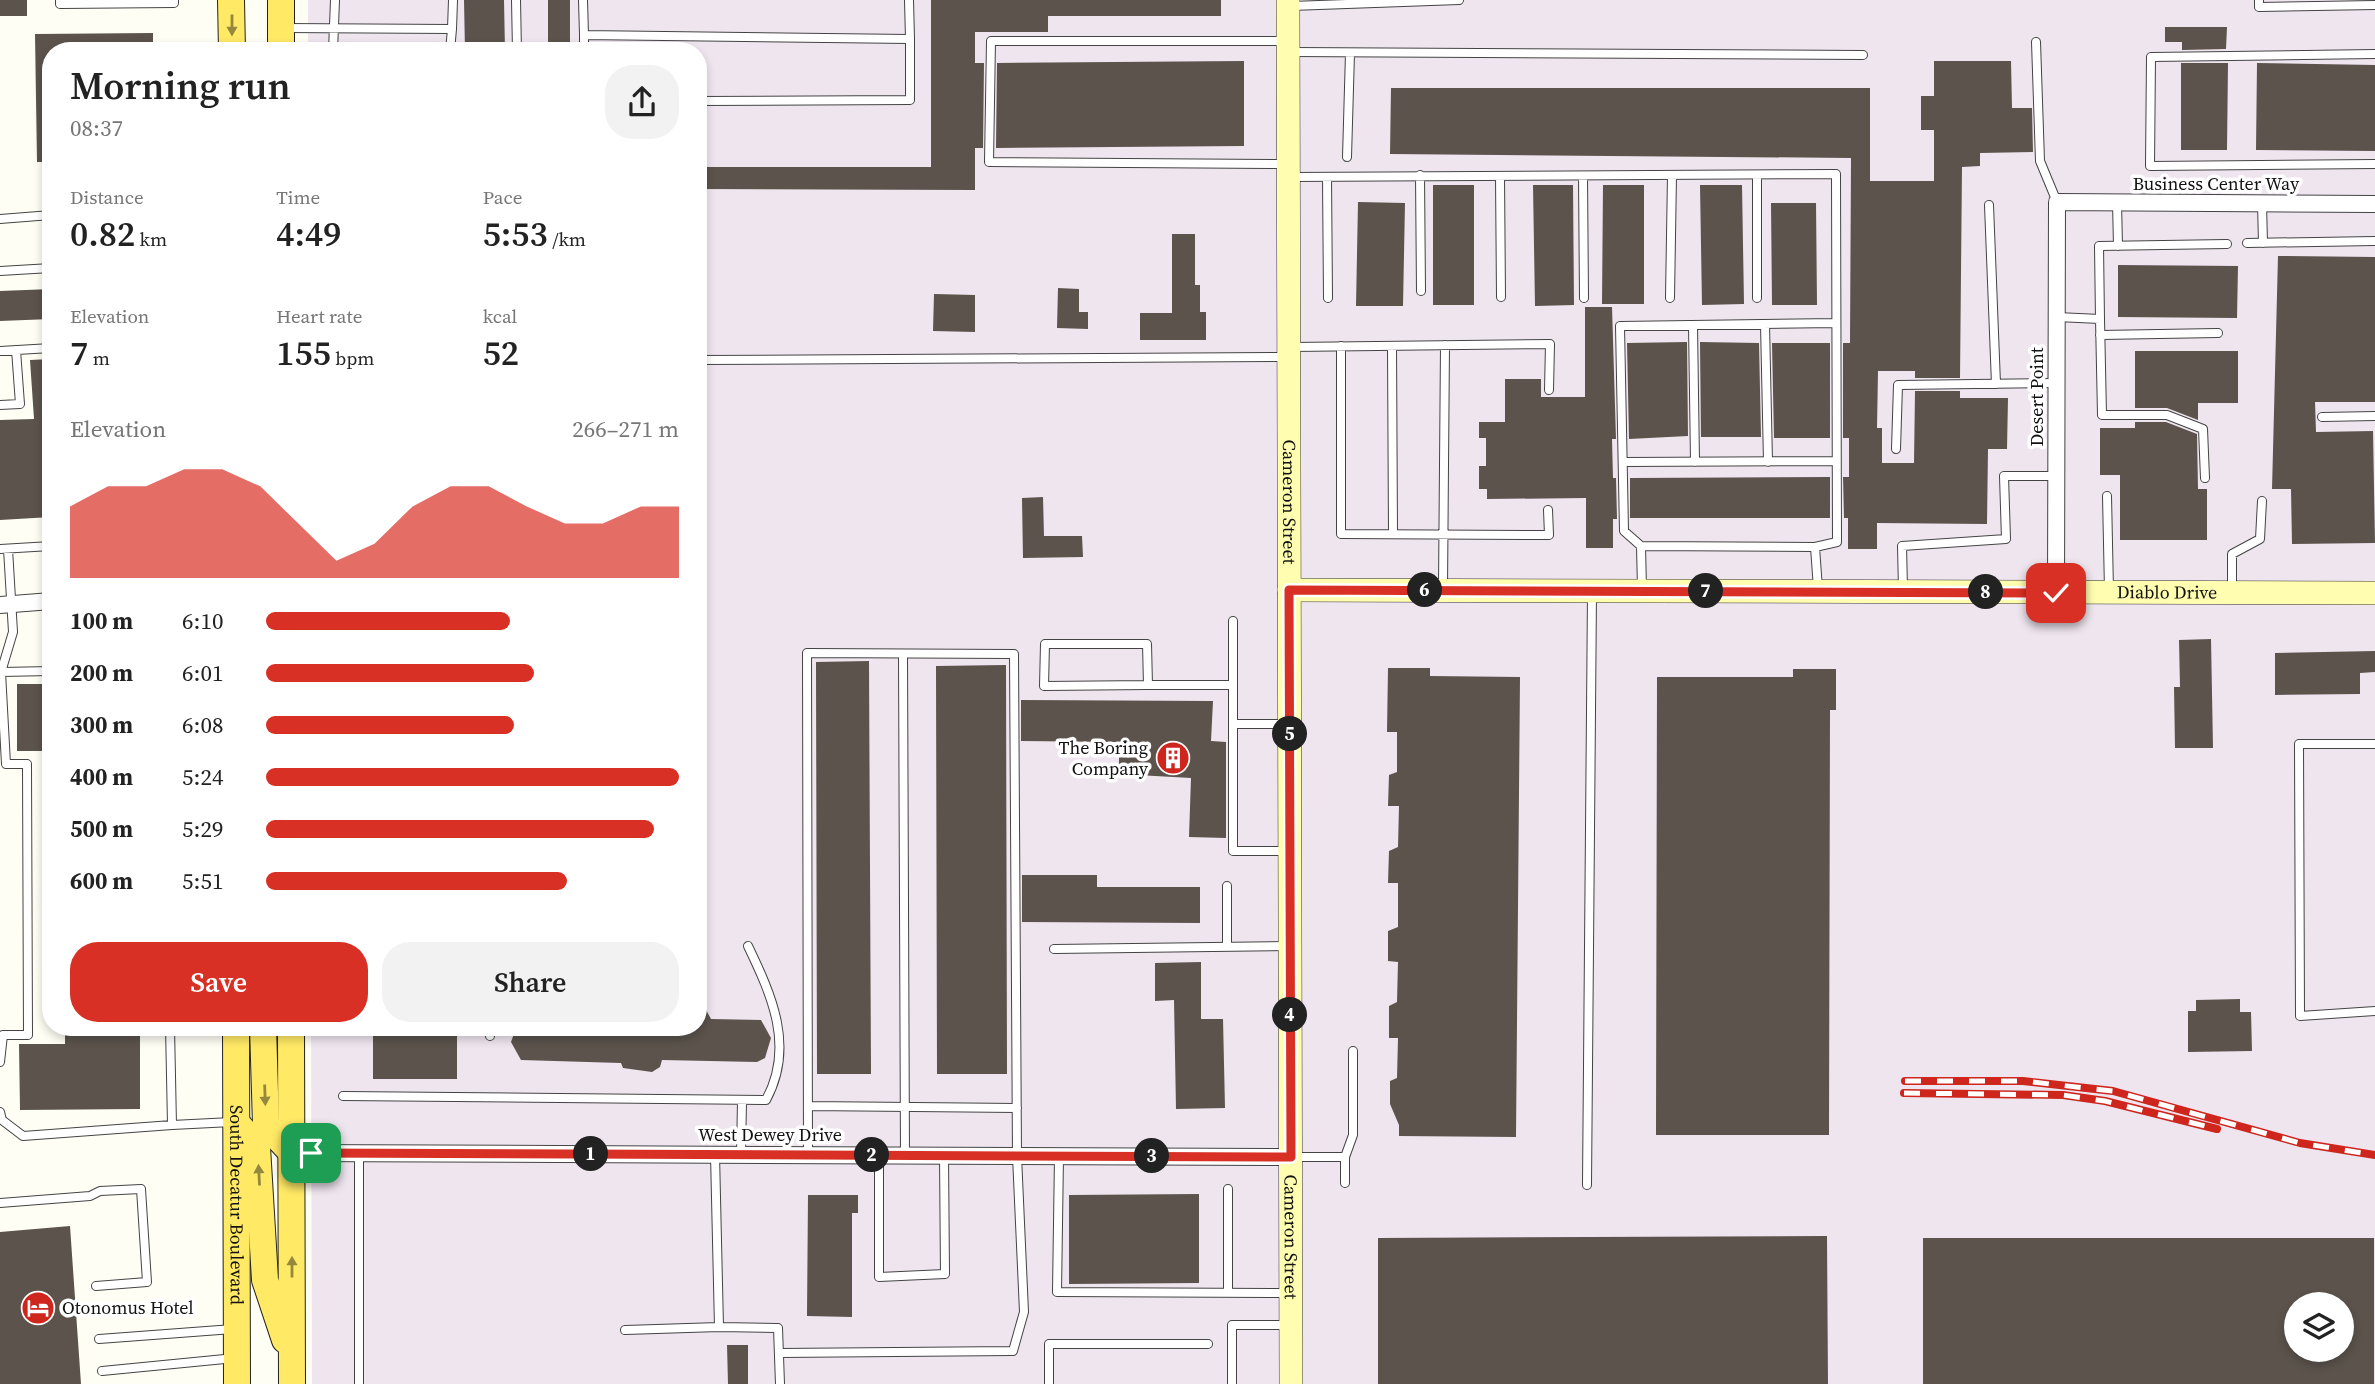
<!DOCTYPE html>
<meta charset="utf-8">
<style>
:root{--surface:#fff;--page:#f2f2f2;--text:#222;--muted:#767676;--accent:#d93025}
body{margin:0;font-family:"Source Serif 4",serif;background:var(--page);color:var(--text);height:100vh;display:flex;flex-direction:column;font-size:26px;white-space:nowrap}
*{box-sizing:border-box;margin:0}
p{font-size:23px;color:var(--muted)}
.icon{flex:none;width:38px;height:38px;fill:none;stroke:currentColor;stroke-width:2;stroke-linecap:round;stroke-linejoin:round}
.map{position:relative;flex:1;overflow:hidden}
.sheet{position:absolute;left:42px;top:42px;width:665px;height:994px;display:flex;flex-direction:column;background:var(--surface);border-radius:28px;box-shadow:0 4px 10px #0003}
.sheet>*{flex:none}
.fabs{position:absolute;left:2284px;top:1292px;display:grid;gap:14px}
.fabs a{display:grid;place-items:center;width:70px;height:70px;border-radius:50%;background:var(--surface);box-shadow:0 4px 10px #0003;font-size:35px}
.pin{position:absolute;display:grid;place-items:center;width:60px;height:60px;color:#fff;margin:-30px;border-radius:14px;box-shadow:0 4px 10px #0006}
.km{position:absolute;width:35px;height:35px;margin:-18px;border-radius:50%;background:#222;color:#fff;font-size:19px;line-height:35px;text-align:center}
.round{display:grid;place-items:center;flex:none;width:74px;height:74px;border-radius:28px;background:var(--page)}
.head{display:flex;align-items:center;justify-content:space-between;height:119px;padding:0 28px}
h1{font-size:38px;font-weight:600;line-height:52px}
.figures{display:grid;grid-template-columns:repeat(3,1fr);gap:10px;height:119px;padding:7px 28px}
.figures div{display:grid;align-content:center}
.figures b{font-size:35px;font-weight:600}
.figures small{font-size:19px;font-weight:400}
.figures p{font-size:19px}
.chart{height:196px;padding:14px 28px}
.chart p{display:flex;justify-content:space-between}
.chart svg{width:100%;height:126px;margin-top:7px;fill:var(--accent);opacity:.7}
.action{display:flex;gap:14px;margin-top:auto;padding:14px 28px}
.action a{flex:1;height:80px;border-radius:28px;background:var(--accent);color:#fff;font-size:28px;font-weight:600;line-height:80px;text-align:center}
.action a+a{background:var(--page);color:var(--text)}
ul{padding:0 28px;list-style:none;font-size:23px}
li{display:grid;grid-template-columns:112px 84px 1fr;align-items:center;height:52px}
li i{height:18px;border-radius:9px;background:var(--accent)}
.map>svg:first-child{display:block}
.industrial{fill:#efe5ef;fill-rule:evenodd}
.building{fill:#5b534c;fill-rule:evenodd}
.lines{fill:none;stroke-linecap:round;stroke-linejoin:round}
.lane-casing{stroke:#444;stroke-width:10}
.street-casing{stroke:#444;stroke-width:18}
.secondary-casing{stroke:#333;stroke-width:24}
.primary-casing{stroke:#222;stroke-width:28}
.lane{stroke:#fff;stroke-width:8}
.street{stroke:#fff;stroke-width:16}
.secondary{stroke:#fffeb0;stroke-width:23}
.primary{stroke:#ffe965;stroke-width:26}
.rail-casing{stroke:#ce251c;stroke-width:8}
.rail{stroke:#fff;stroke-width:5;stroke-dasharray:16;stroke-linecap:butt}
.oneway{fill:#94883f}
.route-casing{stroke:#fff;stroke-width:14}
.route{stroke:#d93025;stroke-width:9}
.labels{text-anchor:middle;stroke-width:7;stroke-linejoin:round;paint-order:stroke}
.street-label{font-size:18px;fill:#111;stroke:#fff}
.poi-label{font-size:18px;fill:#111;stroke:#fff;text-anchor:end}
</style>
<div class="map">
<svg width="2375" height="1384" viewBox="0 0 2375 1384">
<rect width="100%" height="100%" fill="#fffef5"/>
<!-- industrial -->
<path class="industrial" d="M308 0H2375V1384H312L311 1027H698V51H308ZM2296 1304H2342V1349H2296Z"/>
<!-- building -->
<path class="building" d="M0 0H27V16H0Z
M464 0H504L505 51H465Z
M548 0H570V51H548Z
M931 0H1221V16H1048V32H975V63H984L983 148H975V190L698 189V167H931Z
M2165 27H2227L2226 49 2182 50V42H2165Z
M153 33V51H51V162H37L35 34Z
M1244 61V146L996 148 997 63Z
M1934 61H2011L2012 108H2032L2033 152 1980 153V166L1962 167 1960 378H1915V371H1878L1877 428H1882V463H1914L1915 391H1960V398H2008L2007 449H1988L1987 524 1877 523V549H1848V518H1844L1843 477H1849V438H1843V343H1850L1851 158 1390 154 1391 88H1870V181H1934V130H1921V96H1934Z
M2181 63H2228L2227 150H2181Z
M2257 63 2375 65V151L2256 150Z
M1433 185H1474V305H1433Z
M1533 185H1573L1574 305 1535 306Z
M1603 185H1644V304H1602Z
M1700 185H1742L1744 304 1702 305Z
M1358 202 1405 203 1403 306H1356Z
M1771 203H1816L1817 305H1772Z
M1172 234H1195V285H1200V312H1206V340H1140V313H1172Z
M2278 256 2375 257V402H2315L2316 432 2373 431 2375 543 2292 544 2291 489H2272Z
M2118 265 2238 266 2237 318 2118 317Z
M1058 288 1079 289V312H1088V329L1057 328Z
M51 289V319L0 321V291Z
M934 294 975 295V332L933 331Z
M1585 307H1612L1616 439H1612L1613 478H1616L1617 519H1613V548H1586V498L1487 499V489H1479V466H1486V438H1479V422H1505V379H1541V397H1585Z
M1687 342 1688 436 1629 439 1627 343Z
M1700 342 1759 343 1761 437H1701Z
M1772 343H1830V438H1774Z
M2135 351H2238V403H2198V420L2167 408H2135Z
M51 359V517L0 520V420L34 419 30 360Z
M2135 422H2166L2197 434 2198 489H2207V540H2120V475H2100V428H2135Z
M1830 477V518H1630V478Z
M1043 497 1044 536H1082L1083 557 1023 558 1022 498Z
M2211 639 2213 748H2175L2174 687H2180L2179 640Z
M2375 651V672L2360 673V694L2275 695V653Z
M869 661 871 1074H817L816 662Z
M1006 665 1007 1074H937L936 666Z
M1388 668H1430V676L1520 677 1516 1137 1399 1136V1125L1390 1104V1081L1397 1078 1398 1038H1389V1006L1397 1002 1398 962 1388 961V931L1398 927V883H1388L1389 851 1398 847 1399 806H1388L1389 775 1397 772V732H1387Z
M1793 669H1836V710H1830L1829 1135H1656L1657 677H1793Z
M17 684H51V751H17Z
M1021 700 1213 701 1211 741 1226 742V838L1189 837 1191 778 1119 774V742L1021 741Z
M1022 875H1097V887H1200V923L1022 922Z
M1201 962V1019H1223L1225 1108 1176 1109 1174 1000 1155 1001V963Z
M698 995 711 1019 761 1020 771 1038 765 1058 757 1062 662 1060 660 1067 652 1072 623 1068 621 1063 521 1060 511 1042 516 1028 698 1027Z
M2240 999V1012H2251L2252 1051 2188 1052V1011H2196V1000Z
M65 1027H140V1109L20 1110 19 1044H65Z
M373 1027H457V1079H373Z
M1199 1194V1283L1069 1284V1195Z
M808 1195H858V1213H852V1317L807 1316Z
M70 1226 81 1384H0V1232Z
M1827 1236 1828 1384H1378V1238Z
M1923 1238H2374V1384H1923ZM2296 1304H2342V1349H2296Z
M727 1345H748V1384H728Z"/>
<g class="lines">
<defs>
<path id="lane" d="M60 0V4L174 3V0
M516 0 517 51
M583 0 584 35 910 39 909 0
M2259 0V7L2375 5
M1291 6 1459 0
M284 28 452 29 453 0
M584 35V51
M1285 41H991L989 162 1285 164
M2036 42 2040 161 2057 202
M333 51 335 0
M450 51 452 29
M1291 52 1863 55
M2375 54 2151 57 2150 166 2375 164
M698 101 910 100V39
M1347 157 1350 53
M1420 175 1421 291
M1757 175V298
M1500 176 1501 297
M1583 176 1584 298
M1291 177 1836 174 1837 542 1815 547 1818 589
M1327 177 1328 298
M2117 202 2118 246
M2262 203 2263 243
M1989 205 1996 384
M0 219 51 215
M2247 243 2375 241
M0 271 51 268
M1670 298 1672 175
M2057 317 2100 319 2102 415H2167L2203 429 2205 478
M2100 319 2099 246 2227 244
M1765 324 1768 462
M1693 325 1695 462
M2100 335 2218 333
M1341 346V534L1549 535 1548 510
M1392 346 1393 534
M1292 347 1550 344 1549 390
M0 351 51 348
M698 360 1286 357
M0 405 20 404 16 350
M2322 417 2375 416
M1896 449 1898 385 2056 383
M1623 462 1836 461
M2107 496 2109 590
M1641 546 1624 531 1620 326 1835 323
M0 549 51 546
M1443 587 1445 345
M1642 589 1641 546 1815 547
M1903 589 1902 546 2006 539 2004 476H2056
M2232 590V554L2260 539 2262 501
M1233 621V724H1287
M903 654 905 1155
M1 672 51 671
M1148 685 1044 686 1045 644H1147L1148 685H1233
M1233 724V851H1289
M2375 744H2299L2300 1016 2375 1011
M1227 947V886
M1054 949 1287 946
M170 1027 172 1125 232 1122
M490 1027V1036
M0 1062 3 1035H28L27 764H6L1 672 13 632 8 549
M343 1096 766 1100C795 1047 772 996 748 946
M808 1106 1017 1108
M0 1112 2 1120 23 1136 172 1125
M359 1153V1384
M715 1154 719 1327 778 1328 780 1384
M741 1154 742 1101
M879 1155V1277L945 1274 944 1155
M1059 1156 1057 1292 1288 1293
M1294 1157H1345L1353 1135V1051
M1345 1157V1183
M1587 1185 1592 593
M1228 1189V1293
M0 1203 90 1196 100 1191 141 1189 147 1282 96 1286
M625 1330 719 1327
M99 1339 233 1329
M779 1353 1013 1351 1024 1312 1017 1156 1014 654 807 653 808 1155
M102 1371 235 1358
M1049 1384V1344H1208
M1232 1384V1325H1288"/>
<path id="street" d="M2056 593 2057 202 2375 204
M0 605 51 601
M292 1153 1291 1157"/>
<g id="secondary">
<path id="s1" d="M1288 0 1291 1384"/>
<path id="s2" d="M1289 590 2375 593"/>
</g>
<g id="primary">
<path d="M231 0 232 51"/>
<path d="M281 0V51"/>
<path id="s3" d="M236 1027 237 1384"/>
<path d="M263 1027 266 1125 292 1153"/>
<path d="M291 1027 292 1384"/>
<path d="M236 1122 257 1147 265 1280 285 1340"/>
</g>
</defs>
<!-- lane casing -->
<use href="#lane" class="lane-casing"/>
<!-- street casing -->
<use href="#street" class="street-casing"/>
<!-- secondary casing -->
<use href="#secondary" class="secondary-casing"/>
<!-- primary casing -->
<use href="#primary" class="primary-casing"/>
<!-- lane -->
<use href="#lane" class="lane"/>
<!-- street -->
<use href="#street" class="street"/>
<!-- secondary -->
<use href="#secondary" class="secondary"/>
<!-- primary -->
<use href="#primary" class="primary"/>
<defs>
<path id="rail" d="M1905 1081H2023L2113 1091 2300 1143 2375 1155
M1904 1093 2063 1095 2105 1101 2217 1129"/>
</defs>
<!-- rail casing -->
<use href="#rail" class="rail-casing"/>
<!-- rail -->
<use href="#rail" class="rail"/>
</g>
<!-- one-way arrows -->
<defs><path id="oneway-solid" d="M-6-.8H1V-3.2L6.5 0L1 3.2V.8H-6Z" transform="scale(1.75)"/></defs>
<g class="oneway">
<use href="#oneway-solid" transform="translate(232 25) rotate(90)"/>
<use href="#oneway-solid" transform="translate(265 1095) rotate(88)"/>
<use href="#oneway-solid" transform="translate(259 1175) rotate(-93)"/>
<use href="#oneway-solid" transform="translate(292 1267) rotate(-90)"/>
</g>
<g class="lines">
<defs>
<path id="route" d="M311 1153 1291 1157 1289 590 2056 593"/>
</defs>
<!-- route casing -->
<use href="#route" class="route-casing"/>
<!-- route -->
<use href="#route" class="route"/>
</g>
<!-- icons -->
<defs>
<symbol id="building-disc" viewBox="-11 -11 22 22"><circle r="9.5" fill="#ce251c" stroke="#fff"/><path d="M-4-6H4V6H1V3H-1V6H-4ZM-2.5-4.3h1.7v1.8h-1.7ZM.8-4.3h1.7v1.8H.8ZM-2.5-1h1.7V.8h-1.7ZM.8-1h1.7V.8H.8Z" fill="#fff"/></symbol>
<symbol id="hotel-disc" viewBox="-11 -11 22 22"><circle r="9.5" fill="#ce251c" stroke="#fff"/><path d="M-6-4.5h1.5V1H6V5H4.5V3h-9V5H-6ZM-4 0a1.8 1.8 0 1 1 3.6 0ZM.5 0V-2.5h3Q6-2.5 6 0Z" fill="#fff"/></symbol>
</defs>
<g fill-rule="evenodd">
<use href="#building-disc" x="1154" y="739" width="38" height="38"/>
<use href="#hotel-disc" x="19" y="1289" width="38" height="38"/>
</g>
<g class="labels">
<!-- street labels -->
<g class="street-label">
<text x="2216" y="190">Business Center Way</text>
<text transform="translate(2037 397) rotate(-90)" y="6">Desert Point</text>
<text dy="6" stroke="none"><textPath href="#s1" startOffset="502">Cameron Street</textPath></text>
<text dy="6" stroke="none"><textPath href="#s2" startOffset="878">Diablo Drive</textPath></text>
<text x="770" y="1141">West Dewey Drive</text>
<text dy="6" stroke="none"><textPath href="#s3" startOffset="178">South Decatur Boulevard</textPath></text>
<text dy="6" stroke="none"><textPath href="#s1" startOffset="1237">Cameron Street</textPath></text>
</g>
<!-- poi labels -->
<g class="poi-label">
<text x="1148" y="754">The Boring<tspan x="1148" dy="21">Company</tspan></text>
<text x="62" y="1314" text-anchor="start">Otonomus Hotel</text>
</g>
</g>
</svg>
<div class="fabs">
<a><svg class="icon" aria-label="layers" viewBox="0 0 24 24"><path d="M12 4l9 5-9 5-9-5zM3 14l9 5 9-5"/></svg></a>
</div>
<div class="pin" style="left:311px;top:1153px;background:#1e9e55"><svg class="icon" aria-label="arrive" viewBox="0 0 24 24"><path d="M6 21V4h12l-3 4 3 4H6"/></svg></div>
<div class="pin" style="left:2056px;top:593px;background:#d93025"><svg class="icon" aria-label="check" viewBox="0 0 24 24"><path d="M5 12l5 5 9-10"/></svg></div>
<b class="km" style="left:591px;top:1154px">1</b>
<b class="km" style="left:872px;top:1155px">2</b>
<b class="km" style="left:1152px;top:1156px">3</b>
<b class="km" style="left:1290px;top:1015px">4</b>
<b class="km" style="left:1290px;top:734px">5</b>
<b class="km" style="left:1425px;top:590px">6</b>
<b class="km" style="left:1706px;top:591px">7</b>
<b class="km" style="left:1986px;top:592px">8</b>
<section class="sheet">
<div class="head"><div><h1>Morning run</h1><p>08:37</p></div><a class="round"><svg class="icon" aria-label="share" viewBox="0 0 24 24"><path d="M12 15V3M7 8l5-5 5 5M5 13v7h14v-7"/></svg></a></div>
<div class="figures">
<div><p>Distance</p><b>0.82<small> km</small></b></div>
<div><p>Time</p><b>4:49</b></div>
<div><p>Pace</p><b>5:53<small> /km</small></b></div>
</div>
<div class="figures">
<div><p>Elevation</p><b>7<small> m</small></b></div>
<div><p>Heart rate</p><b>155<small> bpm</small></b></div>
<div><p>kcal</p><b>52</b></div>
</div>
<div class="chart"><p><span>Elevation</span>266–271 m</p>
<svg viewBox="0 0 160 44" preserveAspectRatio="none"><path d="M0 44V19L10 12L20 12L30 6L40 6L50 12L60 25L70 38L80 32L90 19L100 12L110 12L120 19L130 25L140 25L150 19L160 19V44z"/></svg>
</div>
<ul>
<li><b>100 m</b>6:10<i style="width:59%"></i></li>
<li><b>200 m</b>6:01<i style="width:65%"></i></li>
<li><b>300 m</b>6:08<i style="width:60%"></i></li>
<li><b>400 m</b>5:24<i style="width:100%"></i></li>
<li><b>500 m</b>5:29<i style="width:94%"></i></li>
<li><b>600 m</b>5:51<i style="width:73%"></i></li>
</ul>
<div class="action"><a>Save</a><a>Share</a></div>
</section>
</div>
